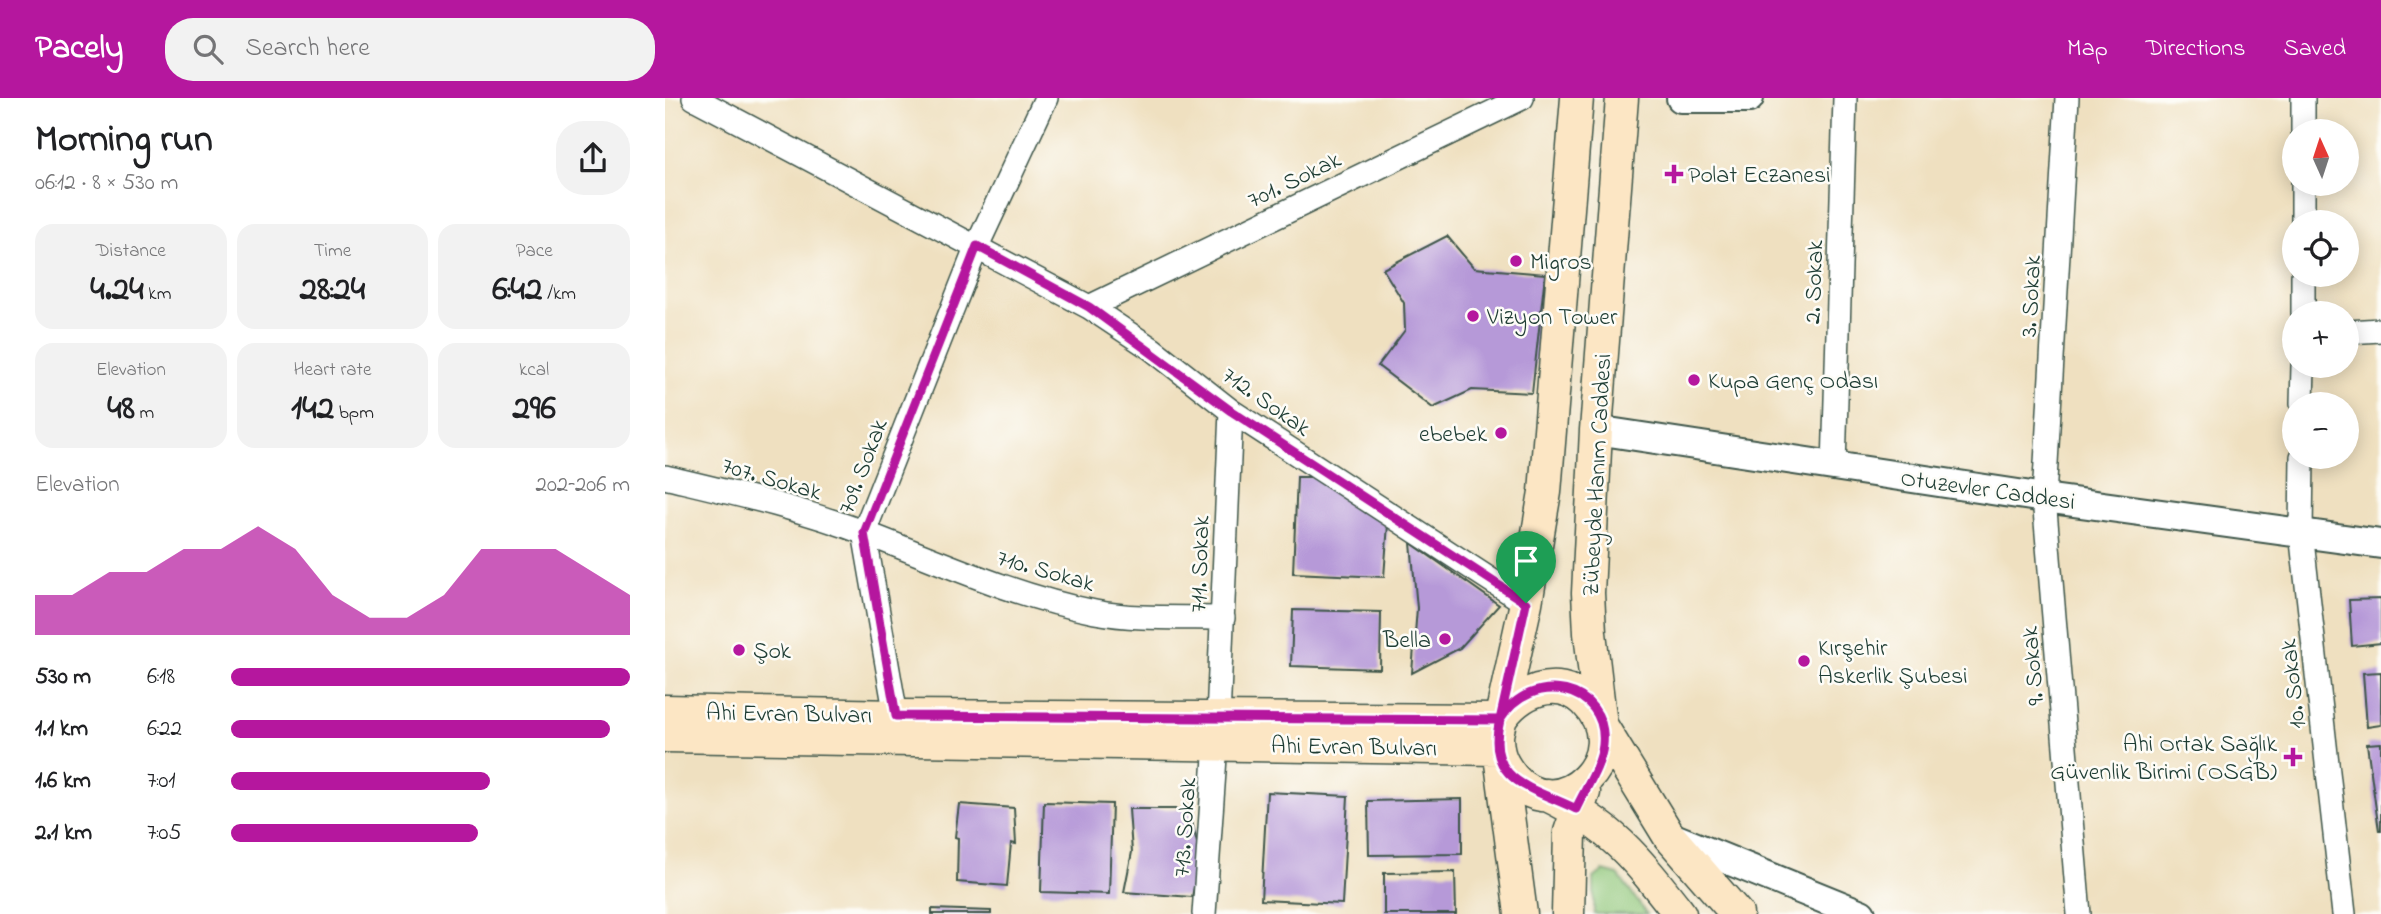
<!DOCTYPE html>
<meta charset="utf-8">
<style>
:root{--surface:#fff;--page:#f2f2f2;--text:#202124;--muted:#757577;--accent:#b5179e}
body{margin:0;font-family:"Indie Flower",sans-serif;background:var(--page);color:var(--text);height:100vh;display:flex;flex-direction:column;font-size:26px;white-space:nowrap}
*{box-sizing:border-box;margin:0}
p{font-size:23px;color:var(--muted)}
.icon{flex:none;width:38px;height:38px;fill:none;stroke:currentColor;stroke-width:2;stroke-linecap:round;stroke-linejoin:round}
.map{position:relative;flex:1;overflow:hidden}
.sheet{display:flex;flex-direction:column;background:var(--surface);width:665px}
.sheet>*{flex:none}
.needle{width:46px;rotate:357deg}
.controls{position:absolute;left:1617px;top:21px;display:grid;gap:14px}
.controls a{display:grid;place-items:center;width:77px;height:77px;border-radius:50%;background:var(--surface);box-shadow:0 4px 18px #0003;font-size:35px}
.pin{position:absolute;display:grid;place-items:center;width:60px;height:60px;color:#fff;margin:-72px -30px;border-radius:50% 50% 50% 0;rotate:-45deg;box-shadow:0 0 7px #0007}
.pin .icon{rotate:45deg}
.round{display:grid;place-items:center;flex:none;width:74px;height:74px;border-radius:28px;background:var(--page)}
.head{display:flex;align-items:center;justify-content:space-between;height:119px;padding:0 35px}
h1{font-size:38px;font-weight:700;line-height:52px}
.stats{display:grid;grid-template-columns:repeat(3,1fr);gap:10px;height:119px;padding:7px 35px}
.stats div{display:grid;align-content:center;border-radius:18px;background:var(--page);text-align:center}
.stats b{font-size:35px;font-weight:700}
.stats small{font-size:19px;font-weight:400}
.stats p{font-size:19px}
.chart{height:196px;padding:14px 35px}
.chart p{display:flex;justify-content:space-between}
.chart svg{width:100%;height:126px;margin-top:7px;fill:var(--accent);opacity:.7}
ul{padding:0 35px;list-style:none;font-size:23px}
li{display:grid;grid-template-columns:112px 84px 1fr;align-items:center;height:52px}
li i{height:18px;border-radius:9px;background:var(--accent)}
header{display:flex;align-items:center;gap:42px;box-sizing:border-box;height:98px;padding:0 35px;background:var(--accent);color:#fff}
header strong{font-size:33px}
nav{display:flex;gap:38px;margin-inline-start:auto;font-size:24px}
.search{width:490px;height:63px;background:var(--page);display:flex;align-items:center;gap:18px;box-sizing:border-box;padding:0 24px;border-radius:28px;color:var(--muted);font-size:26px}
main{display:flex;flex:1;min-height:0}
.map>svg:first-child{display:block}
.green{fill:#8ec678;stroke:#568256;stroke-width:2}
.building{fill:#b699d8}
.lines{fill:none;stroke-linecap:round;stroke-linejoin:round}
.minor-casing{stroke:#3e5549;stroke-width:26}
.tertiary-casing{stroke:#3e5549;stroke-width:32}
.secondary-casing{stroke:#3e5549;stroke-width:35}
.minor{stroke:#fff;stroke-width:23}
.tertiary{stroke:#fff;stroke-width:28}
.secondary{stroke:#fce6c4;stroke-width:32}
.route-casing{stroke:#fff;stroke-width:14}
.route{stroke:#b5179e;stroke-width:9}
.poi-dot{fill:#b5179e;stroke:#fdfcf7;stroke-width:2.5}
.labels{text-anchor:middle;stroke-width:5;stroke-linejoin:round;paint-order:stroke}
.poi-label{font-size:24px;fill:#1f3d34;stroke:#fdfcf7;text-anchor:start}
.street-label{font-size:24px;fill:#1f3d34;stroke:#fdfcf7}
</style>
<header>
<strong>Pacely</strong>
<div class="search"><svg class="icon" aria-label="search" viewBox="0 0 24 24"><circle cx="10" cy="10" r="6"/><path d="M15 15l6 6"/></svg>Search here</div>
<nav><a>Map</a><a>Directions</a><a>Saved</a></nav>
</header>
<main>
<section class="sheet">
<div class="head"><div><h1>Morning run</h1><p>06:12 · 8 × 530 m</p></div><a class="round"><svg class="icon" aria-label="share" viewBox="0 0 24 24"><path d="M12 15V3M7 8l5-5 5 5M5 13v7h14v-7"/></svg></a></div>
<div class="stats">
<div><p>Distance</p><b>4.24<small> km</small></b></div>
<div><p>Time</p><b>28:24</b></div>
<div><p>Pace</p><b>6:42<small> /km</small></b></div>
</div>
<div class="stats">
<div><p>Elevation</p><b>48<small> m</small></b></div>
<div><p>Heart rate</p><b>142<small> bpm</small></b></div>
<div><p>kcal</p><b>296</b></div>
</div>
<div class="chart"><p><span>Elevation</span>202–206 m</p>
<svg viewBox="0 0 160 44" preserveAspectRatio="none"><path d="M0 44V30L10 30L20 22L30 22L40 14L50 14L60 6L70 14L80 30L90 38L100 38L110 30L120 14L130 14L140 14L150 22L160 30V44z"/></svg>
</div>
<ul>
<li><b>530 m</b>6:18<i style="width:100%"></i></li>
<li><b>1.1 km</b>6:22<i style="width:95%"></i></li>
<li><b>1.6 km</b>7:01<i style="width:65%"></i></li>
<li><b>2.1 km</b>7:05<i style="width:62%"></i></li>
</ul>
</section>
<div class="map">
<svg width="1716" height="816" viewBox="0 0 1716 816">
<rect width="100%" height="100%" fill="#fdfcf7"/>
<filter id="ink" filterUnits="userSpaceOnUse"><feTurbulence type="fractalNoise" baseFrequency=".0143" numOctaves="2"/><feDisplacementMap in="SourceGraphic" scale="14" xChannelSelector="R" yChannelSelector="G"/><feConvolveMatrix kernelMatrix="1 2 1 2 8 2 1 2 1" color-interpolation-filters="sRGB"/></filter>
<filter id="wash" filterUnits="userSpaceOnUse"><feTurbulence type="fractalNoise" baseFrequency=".00686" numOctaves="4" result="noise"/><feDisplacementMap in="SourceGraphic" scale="28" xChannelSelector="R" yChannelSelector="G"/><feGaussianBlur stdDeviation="1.57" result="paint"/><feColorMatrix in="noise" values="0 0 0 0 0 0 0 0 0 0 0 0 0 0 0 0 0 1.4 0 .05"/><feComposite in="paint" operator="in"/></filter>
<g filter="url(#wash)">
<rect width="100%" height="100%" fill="#efe0c0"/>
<!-- green -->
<path class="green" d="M938 773 953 777 982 816H929V780Z"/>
<g id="blocks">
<!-- building -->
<path class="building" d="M782 138 809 170 880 176 867 295 807 292 768 310 713 268 740 232 739 205 718 171Z
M632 379H656L723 426 719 479 628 475Z
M746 445 834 507 795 550 747 575 752 510Z
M1716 501V545L1687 548 1684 502Z
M628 512 716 514 715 571 626 568Z
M1716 574V627L1702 629 1698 575Z
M1716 645V733H1714L1702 646Z
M602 694 683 698 677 806 596 802Z
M797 701V756L704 757 703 703Z
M379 704 447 706 444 796 376 794Z
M294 706 349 710 351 746 346 745 342 788 292 784 293 740 290 739Z
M464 711H524L535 758 527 799 459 794 467 754Z
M790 774 791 816H719V775Z
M267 811 326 813V816H267Z"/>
</g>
</g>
<g filter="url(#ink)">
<use href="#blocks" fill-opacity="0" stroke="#3e5549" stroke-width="2"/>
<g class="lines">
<defs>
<path id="minor" d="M29 0 424 209 487 251 566 313 861 505
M1402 0 1379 400 1414 816
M1638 0V33
M1638 86V124
M1638 177V215
M424 209 857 0
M1682 234 1716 232
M1637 306 1638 268
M1637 359 1636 434 1679 816
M1169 369 1180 0
M0 379C67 395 135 410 200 435 276 464 349 498 430 514 472 522 516 519 558 520
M231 618 199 434 312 148 381 0
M553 621 566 313
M539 816 551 645"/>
<path id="tertiary" d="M1016 0H1084
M931 332 1379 400 1716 446
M1004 738 1196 816"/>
<path id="secondary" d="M957 0 931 332 923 495 925 535 936 627 1004 738 1072 816
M0 613 231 618 835 622
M835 622C852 594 892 576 920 603 974 657 893 732 848 680 836 665 832 656 832 637L861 505 880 394 912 0
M0 638 832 651
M836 665 856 816
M882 697C947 728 972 761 1015 816
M903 816 905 734 919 694"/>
</defs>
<!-- minor casing -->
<use href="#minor" class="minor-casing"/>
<!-- tertiary casing -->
<use href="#tertiary" class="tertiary-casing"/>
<!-- secondary casing -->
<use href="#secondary" class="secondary-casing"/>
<!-- minor -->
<use href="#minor" class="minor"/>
<!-- tertiary -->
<use href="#tertiary" class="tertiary"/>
<!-- secondary -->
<use href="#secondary" class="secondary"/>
</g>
</g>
<g class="lines" filter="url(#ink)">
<defs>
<path id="route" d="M861 505 566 313 424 209 312 148 199 435 231 618 835 622C819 684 869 690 911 711 920 691 936 668 938 647 944 587 866 570 835 622L861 505"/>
</defs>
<!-- route casing -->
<use href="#route" class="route-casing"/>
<!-- route -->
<use href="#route" class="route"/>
</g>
<!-- markers -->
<g class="poi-dot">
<path d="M1005.5 65.5h7v7h7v7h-7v7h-7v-7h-7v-7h7z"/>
<circle cx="851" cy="163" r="7"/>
<circle cx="808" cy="218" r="7"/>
<circle cx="1029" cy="282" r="7"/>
<circle cx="836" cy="335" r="7"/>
<circle cx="780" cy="541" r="7"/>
<circle cx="74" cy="552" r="7"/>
<circle cx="1139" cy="563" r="7"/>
<path d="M1624.5 648.5h7v7h7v7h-7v7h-7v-7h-7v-7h7z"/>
</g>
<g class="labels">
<!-- poi labels -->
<g class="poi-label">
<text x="1023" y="84">Polat Eczanesi</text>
<text x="865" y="171">Migros</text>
<text x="822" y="226">Vizyon Tower</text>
<text x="1043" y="290">Kupa Genç Odası</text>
<text x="822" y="343" text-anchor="end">ebebek</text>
<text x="766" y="549" text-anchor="end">Bella</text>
<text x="1153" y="557">Kırşehir<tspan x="1153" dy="28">Askerlik Şubesi</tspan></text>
<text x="88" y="560">Şok</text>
<text x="1612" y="653" text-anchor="end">Ahi Ortak Sağlık<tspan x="1612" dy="28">Güvenlik Birimi (OSGB)</tspan></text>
</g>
<!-- street labels -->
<g class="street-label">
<text transform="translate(629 81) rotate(-26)" y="8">701. Sokak</text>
<text transform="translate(1148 184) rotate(-88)" y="8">2. Sokak</text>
<text transform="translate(1365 198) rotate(-87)" y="8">3. Sokak</text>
<text transform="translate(602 303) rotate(35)" y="8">712. Sokak</text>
<text transform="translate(197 368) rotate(-69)" y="8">709. Sokak</text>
<text transform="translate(931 377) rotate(-87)" y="8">Zübeyde Hanım Caddesi</text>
<text transform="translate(107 380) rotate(16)" y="8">707. Sokak</text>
<text transform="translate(1323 391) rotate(8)" y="8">Otuzevler Caddesi</text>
<text transform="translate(534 466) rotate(-88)" y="8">711. Sokak</text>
<text transform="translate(381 472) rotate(16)" y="8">710. Sokak</text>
<text transform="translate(1367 568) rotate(-95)" y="8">9. Sokak</text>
<text transform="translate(1627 586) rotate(-96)" y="8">10. Sokak</text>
<text transform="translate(124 615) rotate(1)" y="8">Ahi Evran Bulvarı</text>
<text transform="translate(689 648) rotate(1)" y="8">Ahi Evran Bulvarı</text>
<text transform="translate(519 729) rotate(-86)" y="8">713. Sokak</text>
</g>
</g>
</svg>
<div class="controls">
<a><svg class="needle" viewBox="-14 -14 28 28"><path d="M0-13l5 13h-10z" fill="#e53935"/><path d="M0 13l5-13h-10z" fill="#757577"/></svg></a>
<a><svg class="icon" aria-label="locate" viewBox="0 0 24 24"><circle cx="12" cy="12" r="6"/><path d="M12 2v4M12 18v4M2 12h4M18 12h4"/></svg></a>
<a>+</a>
<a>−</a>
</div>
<div class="pin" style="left:861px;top:505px;background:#1e9e55"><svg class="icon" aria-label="arrive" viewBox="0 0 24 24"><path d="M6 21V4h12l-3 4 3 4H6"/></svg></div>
</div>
</main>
